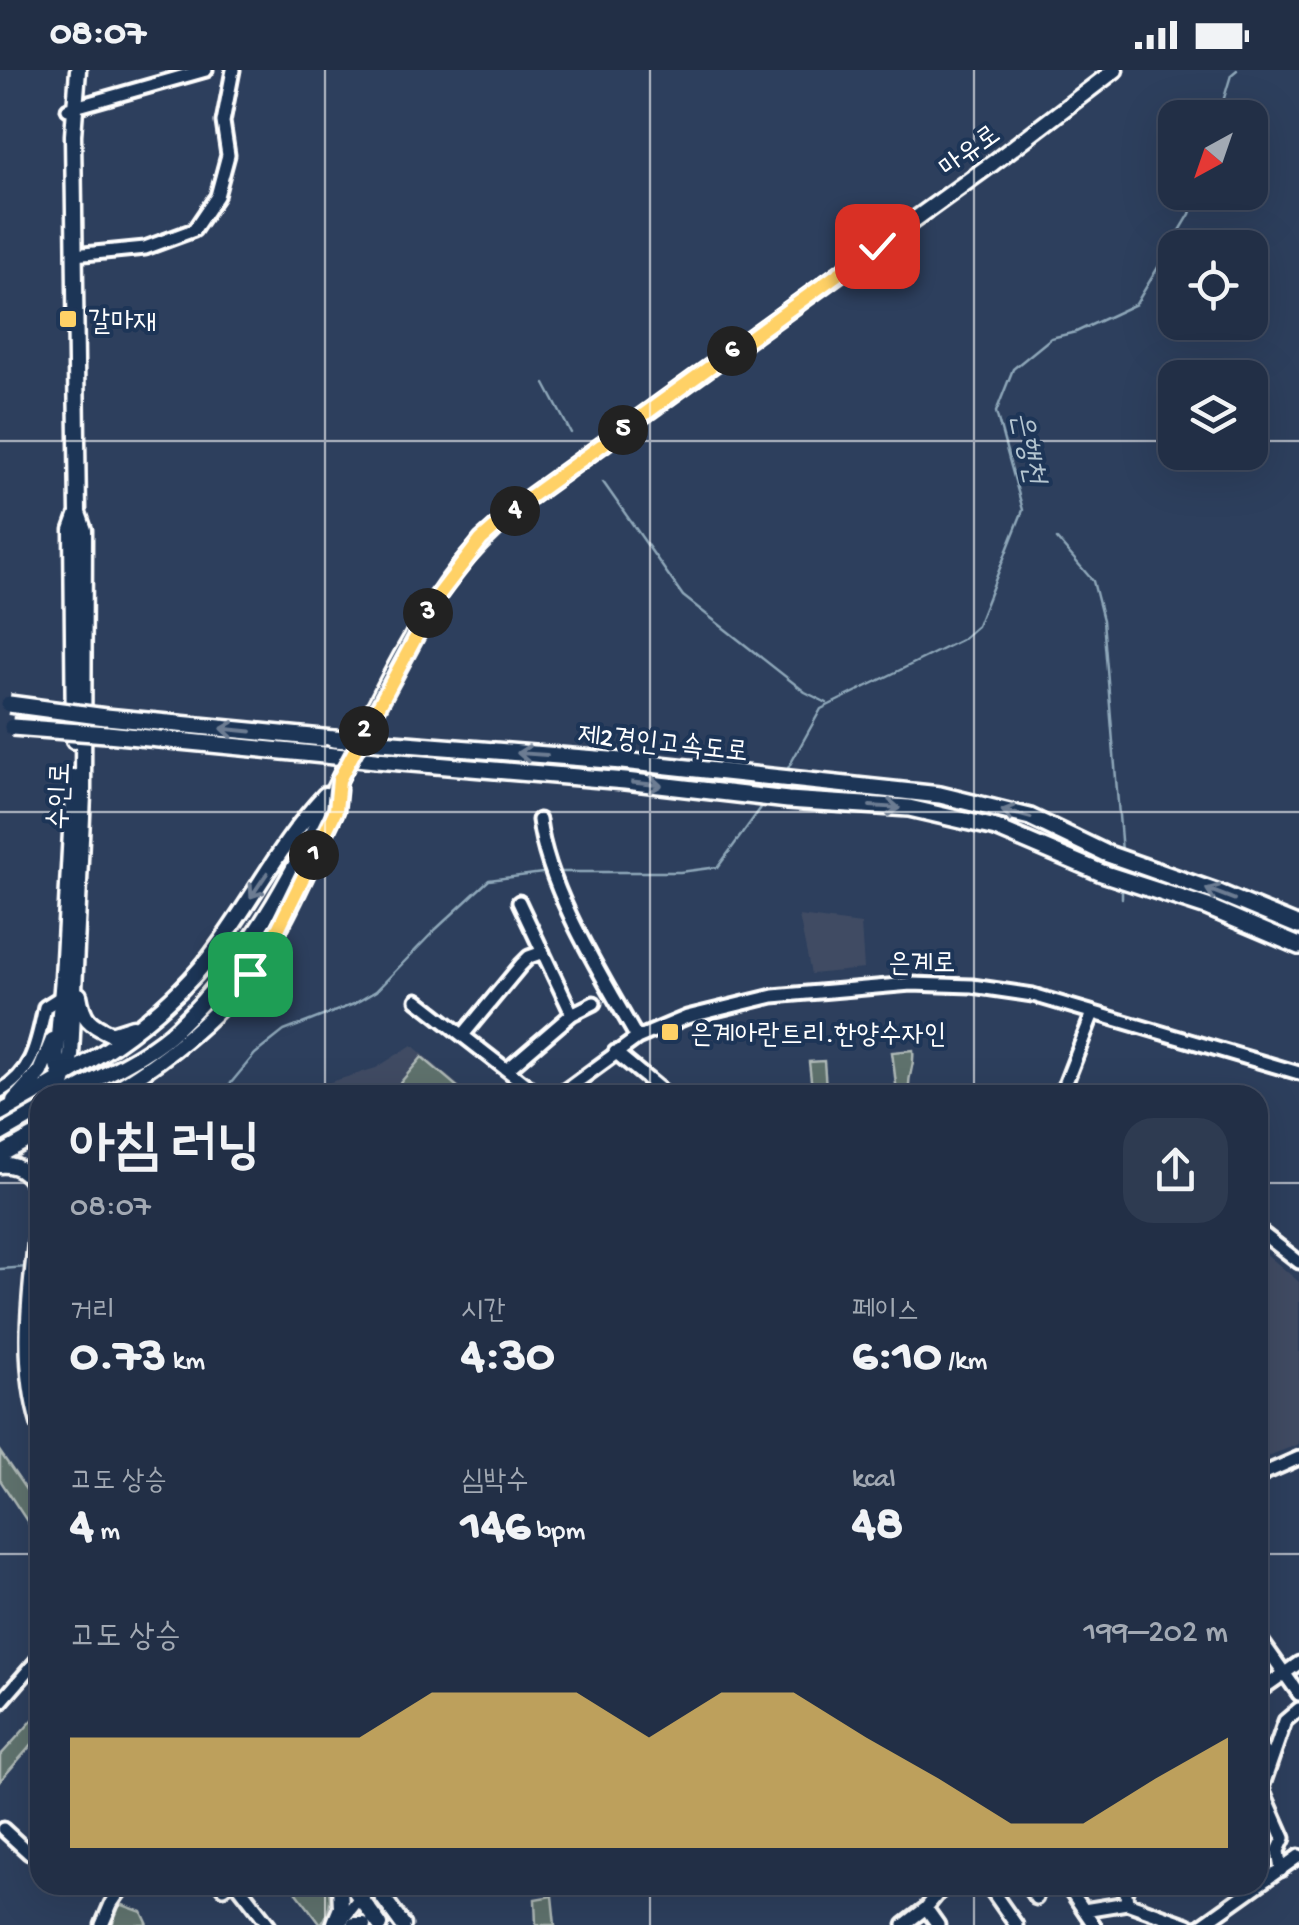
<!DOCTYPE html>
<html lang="ko">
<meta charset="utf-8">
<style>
:root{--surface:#222f46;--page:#2e3b51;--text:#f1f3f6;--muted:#a2a9b3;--line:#3f4a5f;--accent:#ffd166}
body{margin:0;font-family:"Gochi Hand","Poor Story",sans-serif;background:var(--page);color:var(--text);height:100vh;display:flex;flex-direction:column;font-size:38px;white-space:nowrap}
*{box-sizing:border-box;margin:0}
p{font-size:32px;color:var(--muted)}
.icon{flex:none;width:55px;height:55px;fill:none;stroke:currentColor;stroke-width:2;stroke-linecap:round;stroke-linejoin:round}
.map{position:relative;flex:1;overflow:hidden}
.panel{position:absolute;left:30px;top:1015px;width:1238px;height:810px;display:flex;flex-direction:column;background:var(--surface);border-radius:30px;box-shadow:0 10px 40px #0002,0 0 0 2px var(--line)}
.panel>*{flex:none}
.needle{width:65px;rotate:220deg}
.buttons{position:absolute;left:1158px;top:30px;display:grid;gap:20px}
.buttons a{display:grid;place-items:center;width:110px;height:110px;border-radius:20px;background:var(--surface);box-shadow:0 10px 40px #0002,0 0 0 2px var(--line);font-size:50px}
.pin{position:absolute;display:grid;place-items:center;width:85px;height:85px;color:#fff;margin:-42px;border-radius:20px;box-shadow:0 5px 15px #0006}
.km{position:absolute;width:50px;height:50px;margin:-25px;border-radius:50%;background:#222;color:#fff;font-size:28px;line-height:50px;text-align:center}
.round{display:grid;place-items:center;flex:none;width:105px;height:105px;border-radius:30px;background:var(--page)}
.head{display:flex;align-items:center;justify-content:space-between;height:170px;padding:0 40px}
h1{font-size:55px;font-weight:800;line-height:75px}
.stats{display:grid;grid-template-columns:repeat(3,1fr);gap:15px;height:170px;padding:10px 40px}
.stats div{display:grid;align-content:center}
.stats b{font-size:50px;font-weight:800}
.stats small{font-size:28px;font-weight:400}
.stats p{font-size:28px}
.chart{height:280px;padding:20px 40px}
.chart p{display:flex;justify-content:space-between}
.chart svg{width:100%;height:180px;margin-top:10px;fill:var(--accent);opacity:.7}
.status{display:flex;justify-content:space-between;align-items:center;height:70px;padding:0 50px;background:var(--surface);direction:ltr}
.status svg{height:28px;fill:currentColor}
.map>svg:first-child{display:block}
.built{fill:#404c64}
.green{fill:#5e726d;stroke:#aeb8b6;stroke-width:2.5}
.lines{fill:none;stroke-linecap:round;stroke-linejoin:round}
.stream{stroke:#8ea7b9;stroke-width:2.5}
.minor-casing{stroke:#fff;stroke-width:19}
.major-casing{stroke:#fff;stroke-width:21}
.highway-casing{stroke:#fff;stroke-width:22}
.minor{stroke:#1d3557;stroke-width:11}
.major{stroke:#1d3557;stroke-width:14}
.highway{stroke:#1d3557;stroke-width:15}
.highway-bridge-casing{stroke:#fff;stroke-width:22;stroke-linecap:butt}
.highway-bridge{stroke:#1d3557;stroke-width:15}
.oneway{stroke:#6c7c92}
.route-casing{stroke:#fff;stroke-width:20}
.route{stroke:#ffd166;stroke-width:12}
.grid{fill:none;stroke:#fff;stroke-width:2.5;stroke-opacity:0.55}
.poi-dot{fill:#ffd166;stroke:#1d3557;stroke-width:4}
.labels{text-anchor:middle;stroke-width:8;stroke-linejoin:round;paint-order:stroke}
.street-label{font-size:28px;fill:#fff;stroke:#1d3557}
.poi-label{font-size:28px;fill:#fff;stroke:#1d3557;text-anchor:start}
.water-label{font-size:30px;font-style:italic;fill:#b4c5d0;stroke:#1d3557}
</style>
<div class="status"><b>08:07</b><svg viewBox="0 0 49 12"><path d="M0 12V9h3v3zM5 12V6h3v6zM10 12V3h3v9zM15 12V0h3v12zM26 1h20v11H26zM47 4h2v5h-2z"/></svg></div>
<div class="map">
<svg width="1299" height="1855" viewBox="0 0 1299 1855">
<rect width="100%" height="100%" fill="#2d3f5d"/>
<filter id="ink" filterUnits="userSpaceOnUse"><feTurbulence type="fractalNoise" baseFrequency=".01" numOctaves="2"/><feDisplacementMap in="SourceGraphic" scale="20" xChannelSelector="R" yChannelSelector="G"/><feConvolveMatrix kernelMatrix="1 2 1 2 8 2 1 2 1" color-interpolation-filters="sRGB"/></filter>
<g filter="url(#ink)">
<!-- built -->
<path class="built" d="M799 846 861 854 864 899 811 904Z
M412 975 470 1025H289L376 998Z
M1258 1177 1299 1212V1374L1258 1390Z"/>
<!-- green -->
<path class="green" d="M913 980C915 999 908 1002 909 1018L897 1022 892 982Z
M422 987 467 1025H390Z
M824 991 826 1018 812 1019 809 992Z
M0 1382 40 1440V1471L0 1410Z
M40 1642V1665L0 1711V1686Z
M291 1815H327C333 1827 329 1844 321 1855Z
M552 1826 555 1855H536L535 1829Z
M120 1834 142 1842 148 1855H112Z"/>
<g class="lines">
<!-- stream -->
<path class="stream" d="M1218 48 1231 5 1237 0
M545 314 571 363
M603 412 683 526 805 622 827 633
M1057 469 1093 511 1103 550 1122 782
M787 700 821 639 961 570 977 556 1023 440 996 342 1013 299 1051 268 1076 262 1136 234 1190 144 1197 122
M558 802H680L718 797 763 735
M1122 828V815
M221 1025 255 984 284 961 354 934 376 921 435 860 489 810 550 802
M0 1199 28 1197"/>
<defs>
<path id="minor" d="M68 39 206 0
M74 185 145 178 194 160 217 126 228 85 223 52 233 0
M539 750C548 821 602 906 637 968
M519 832 572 944
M417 930 539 1025
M463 965 521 895 529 887 543 882
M615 982 667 1025
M508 999 572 944 594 933
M0 1021C34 1001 37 973 45 937L61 927
M559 1025 637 968 687 947 773 926 911 914 972 916 1033 925 1299 1003
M1061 1025 1093 943
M1258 1160 1299 1192
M1258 1406 1299 1388
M1258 1566 1299 1624
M1258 1590 1265 1600 1258 1609
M1258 1622 1299 1593
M0 1633 40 1587
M1258 1673 1271 1691
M3 1759 29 1783 40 1770
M1281 1800 1278 1781 1284 1768 1262 1718 1285 1651 1299 1639
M221 1815 223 1818 227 1815
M238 1815 269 1855
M988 1815 1016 1855
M1027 1815 1036 1828
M1067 1815 1094 1855
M1125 1815 1127 1833
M926 1838 938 1855
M1084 1840 1127 1833 1188 1855
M102 1855 111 1834 124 1815
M338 1855 370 1815
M904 1855 926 1838 945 1815
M1202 1855 1299 1786"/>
<path id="major" d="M74 671 72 460 78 443
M79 925C83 949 89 954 111 964L133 957
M61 1009 56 991 63 907 74 707
M60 1025 71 986 83 725 84 460 78 443 73 65 78 0
M68 1025C104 1004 148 986 178 957 301 839 345 666 437 527 462 488 495 458 530 427L993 93 1115 0
M107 1025C159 994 211 954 249 905 286 857 309 795 336 740L338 720
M14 1031 40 1002 53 970
M0 1043C77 1001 153 958 209 888 250 835 279 774 325 725
M0 1064 40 1041
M0 1085 40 1063
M0 1095C21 1093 31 1107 40 1124
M40 1136C33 1209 18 1284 40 1356
M351 1815 380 1855
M374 1815 403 1855
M334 1855 341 1838 340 1815
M354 1855H363"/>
<path id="highway" d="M106 647 333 669
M107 664 324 685
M381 672 622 691 940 725 1030 747 1105 783 1219 823 1299 856
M376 690 625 711 788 730 909 738 996 758 1102 803 1207 837 1299 876"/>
</defs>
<!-- minor casing -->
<use href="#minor" class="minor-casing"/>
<!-- major casing -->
<use href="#major" class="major-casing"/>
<!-- highway casing -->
<use href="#highway" class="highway-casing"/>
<!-- minor -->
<use href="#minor" class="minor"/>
<!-- major -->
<use href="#major" class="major"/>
<!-- highway -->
<use href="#highway" class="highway"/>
<defs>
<path id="highway-bridge" d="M9 634 106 647
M12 657 107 664
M333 669 381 672
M324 685 376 690"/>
</defs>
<!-- highway-bridge casing -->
<use href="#highway-bridge" class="highway-bridge-casing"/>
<!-- highway-bridge -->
<use href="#highway-bridge" class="highway-bridge"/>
</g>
<!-- one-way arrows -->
<defs><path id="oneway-shaft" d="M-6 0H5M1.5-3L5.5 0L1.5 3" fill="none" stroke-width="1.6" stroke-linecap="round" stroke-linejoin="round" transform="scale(2.5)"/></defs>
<g class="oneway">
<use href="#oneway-shaft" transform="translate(236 660) rotate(-174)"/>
<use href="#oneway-shaft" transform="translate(532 684) rotate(-176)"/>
<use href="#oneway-shaft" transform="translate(647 714) rotate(6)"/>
<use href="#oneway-shaft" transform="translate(885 737) rotate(4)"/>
<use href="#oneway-shaft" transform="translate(1016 744) rotate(-165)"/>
<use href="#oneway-shaft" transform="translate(259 815) rotate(124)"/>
<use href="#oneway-shaft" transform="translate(1220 824) rotate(-159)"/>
</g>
</g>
<g class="lines" filter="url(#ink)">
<defs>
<path id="route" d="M250 904 279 857 336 740 339 710 438 526 481 470 530 427 877 176"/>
</defs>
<!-- route casing -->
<use href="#route" class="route-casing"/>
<!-- route -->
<use href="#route" class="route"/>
</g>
<!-- grid -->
<path class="grid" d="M325 0V1025M650 0V1025M974 0V1025M0 371H1175M1250 371H1299M0 742H1299M0 1113H40M1258 1113H1299M0 1484H40M1258 1484H1299M325 1815V1855M650 1815V1855M974 1815V1855"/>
<!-- markers -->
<g class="poi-dot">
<rect x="58" y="239" width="20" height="20" rx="5"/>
<rect x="660" y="952" width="20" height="20" rx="5"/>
</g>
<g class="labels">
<!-- street labels -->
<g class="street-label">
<text transform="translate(968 79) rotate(-36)" y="10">마유로</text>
<text transform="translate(663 671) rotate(6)" y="10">제2경인고속도로</text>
<text transform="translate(57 726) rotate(-88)" y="10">수인로</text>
<text x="922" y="901">은계로</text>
</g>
<!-- poi labels -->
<g class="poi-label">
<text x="88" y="259">갈마재</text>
<text x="690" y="972">은계아란트리.한양수자인</text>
</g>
<!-- water labels -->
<g class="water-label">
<text transform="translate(1030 377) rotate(78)" y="10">은행천</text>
</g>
</g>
</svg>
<div class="buttons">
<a><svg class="needle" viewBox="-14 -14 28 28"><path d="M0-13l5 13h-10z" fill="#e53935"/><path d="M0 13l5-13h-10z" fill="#a2a9b3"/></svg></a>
<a><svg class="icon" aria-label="locate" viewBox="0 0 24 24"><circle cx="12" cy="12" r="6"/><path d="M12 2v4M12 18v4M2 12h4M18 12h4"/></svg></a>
<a><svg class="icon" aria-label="layers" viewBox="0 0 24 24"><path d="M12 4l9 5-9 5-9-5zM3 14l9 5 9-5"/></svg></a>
</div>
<div class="pin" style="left:250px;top:904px;background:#1e9e55"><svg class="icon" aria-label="arrive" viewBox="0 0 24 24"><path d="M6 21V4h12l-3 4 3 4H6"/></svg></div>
<div class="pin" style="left:877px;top:176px;background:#d93025"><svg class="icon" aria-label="check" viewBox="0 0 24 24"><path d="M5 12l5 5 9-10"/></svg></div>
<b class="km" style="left:314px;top:785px">1</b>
<b class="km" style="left:364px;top:661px">2</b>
<b class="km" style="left:428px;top:543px">3</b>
<b class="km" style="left:515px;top:441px">4</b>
<b class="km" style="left:623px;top:360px">5</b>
<b class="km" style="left:732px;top:281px">6</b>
<section class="panel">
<div class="head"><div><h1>아침 러닝</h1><p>08:07</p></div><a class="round"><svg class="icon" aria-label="share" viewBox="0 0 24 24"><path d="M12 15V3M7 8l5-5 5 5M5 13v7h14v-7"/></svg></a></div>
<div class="stats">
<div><p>거리</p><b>0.73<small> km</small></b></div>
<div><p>시간</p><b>4:30</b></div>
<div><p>페이스</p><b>6:10<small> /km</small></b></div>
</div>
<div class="stats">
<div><p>고도 상승</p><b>4<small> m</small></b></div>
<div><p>심박수</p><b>146<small> bpm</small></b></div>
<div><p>kcal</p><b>48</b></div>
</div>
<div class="chart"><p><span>고도 상승</span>199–202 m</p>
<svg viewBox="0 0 160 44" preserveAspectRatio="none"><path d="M0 44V17L10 17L20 17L30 17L40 17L50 6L60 6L70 6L80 17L90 6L100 6L110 17L120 27L130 38L140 38L150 27L160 17V44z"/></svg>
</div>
</section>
</div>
